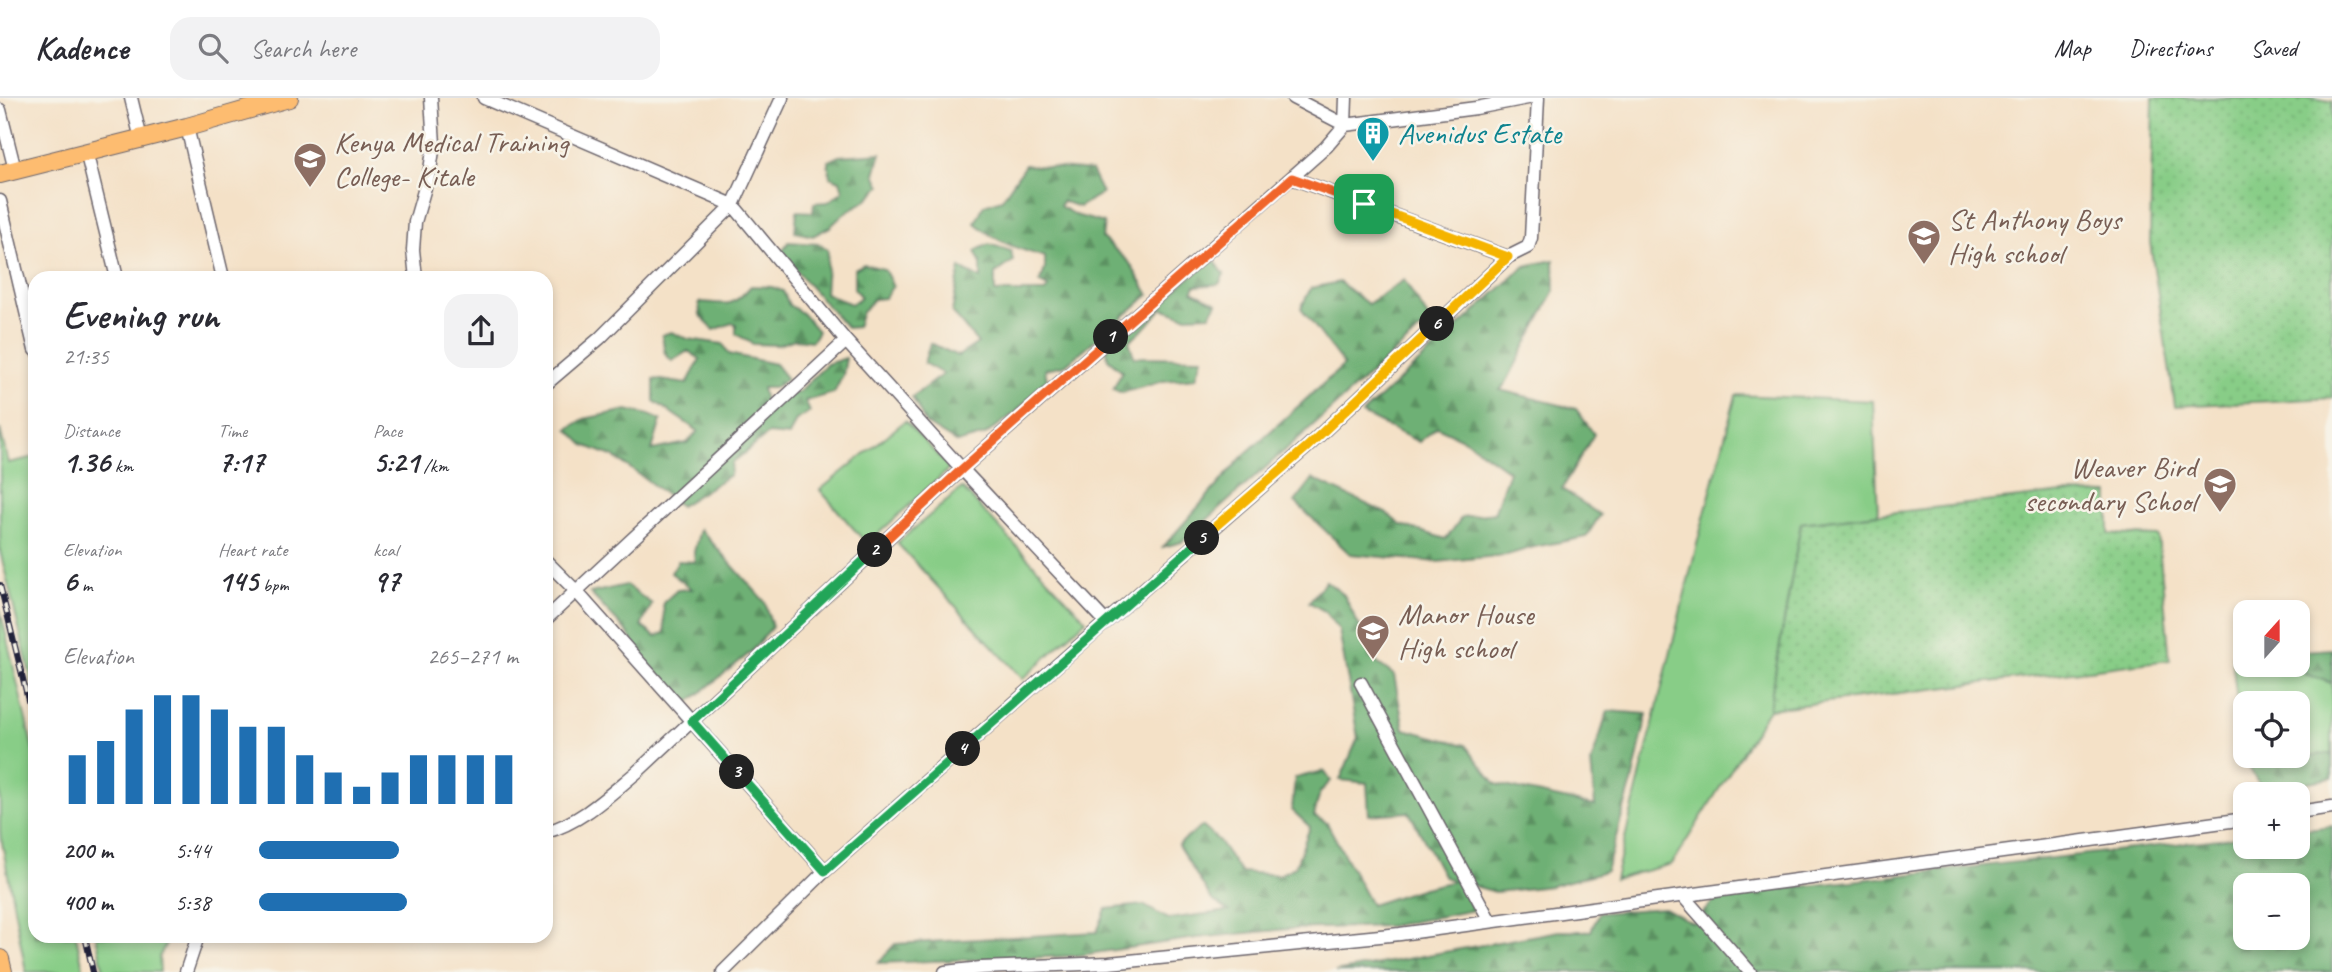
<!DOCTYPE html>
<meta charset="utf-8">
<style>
:root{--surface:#fff;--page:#f2f2f3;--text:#2b2b33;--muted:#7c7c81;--line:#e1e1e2;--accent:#1f6fb2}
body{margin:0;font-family:Caveat,sans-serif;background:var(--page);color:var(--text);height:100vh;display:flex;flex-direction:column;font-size:26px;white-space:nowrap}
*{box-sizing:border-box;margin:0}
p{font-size:23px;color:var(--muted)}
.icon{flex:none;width:38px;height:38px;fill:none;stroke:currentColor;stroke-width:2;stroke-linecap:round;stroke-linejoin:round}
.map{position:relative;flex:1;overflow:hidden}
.side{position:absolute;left:28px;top:173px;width:525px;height:672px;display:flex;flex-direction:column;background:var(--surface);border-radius:21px;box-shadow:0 4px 10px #0003}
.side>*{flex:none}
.needle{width:46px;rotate:21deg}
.buttons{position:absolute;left:2233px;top:502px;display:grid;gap:14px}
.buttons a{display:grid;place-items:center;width:77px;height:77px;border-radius:14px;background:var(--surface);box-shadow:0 4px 10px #0003;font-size:35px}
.pin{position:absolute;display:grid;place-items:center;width:60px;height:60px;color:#fff;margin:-30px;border-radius:14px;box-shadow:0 4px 10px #0006}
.km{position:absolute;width:35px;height:35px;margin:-18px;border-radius:50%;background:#222;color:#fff;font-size:19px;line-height:35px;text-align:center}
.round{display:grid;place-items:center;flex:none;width:74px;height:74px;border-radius:21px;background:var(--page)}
.summary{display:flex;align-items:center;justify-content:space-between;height:119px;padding:0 35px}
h1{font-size:38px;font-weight:700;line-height:52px}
.figures{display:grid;grid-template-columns:repeat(3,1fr);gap:10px;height:119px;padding:7px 35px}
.figures div{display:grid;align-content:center}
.figures b{font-size:30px;font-weight:700}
.figures small{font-size:19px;font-weight:400}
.figures p{font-size:19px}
.chart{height:196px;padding:14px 35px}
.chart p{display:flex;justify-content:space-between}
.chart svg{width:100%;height:126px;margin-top:7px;stroke:var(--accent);stroke-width:6}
ul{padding:0 35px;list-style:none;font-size:23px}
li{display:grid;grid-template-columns:112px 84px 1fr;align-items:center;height:52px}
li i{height:18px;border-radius:9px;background:var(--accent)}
header{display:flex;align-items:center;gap:42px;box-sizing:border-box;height:98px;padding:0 35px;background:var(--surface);border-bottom:2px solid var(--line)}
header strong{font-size:33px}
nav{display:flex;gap:38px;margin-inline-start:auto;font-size:24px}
.search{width:490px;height:63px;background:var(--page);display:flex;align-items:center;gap:18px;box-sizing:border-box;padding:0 24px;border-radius:21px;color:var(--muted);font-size:26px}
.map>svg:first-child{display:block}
.grass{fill:#88cd87;stroke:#557861;stroke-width:2;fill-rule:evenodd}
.forest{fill:url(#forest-firs);stroke:#486958;stroke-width:2;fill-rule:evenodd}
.park{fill:url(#park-dots);stroke:#557861;stroke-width:2}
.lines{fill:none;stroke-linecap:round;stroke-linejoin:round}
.minor-casing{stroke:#6c656c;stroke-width:15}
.highway-casing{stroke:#6c656c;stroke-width:20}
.minor{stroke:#fff;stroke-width:12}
.highway{stroke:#fdbc70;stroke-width:18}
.rail-casing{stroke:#22223b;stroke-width:6}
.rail{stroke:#f7f3e8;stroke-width:3.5;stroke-dasharray:10;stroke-linecap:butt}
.split-1-casing{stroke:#fff;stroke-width:14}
.split-2-casing{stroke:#fff;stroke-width:14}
.split-3-casing{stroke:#fff;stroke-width:14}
.split-4-casing{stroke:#fff;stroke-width:14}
.split-5-casing{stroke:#fff;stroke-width:14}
.split-6-casing{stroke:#fff;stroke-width:14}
.split-7-casing{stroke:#fff;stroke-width:14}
.split-1{stroke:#f0652b;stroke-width:9}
.split-2{stroke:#f0652b;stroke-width:9}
.split-3{stroke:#22a559;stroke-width:9}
.split-4{stroke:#22a559;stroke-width:9}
.split-5{stroke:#22a559;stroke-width:9}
.split-6{stroke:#f5b400;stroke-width:9}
.split-7{stroke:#f5b400;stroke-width:9}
.labels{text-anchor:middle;stroke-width:5;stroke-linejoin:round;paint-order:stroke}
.culture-label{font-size:30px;fill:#0d838f;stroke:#f7f3e8;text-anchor:start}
.education-label{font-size:30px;fill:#785e54;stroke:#f7f3e8;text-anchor:start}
</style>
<header>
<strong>Kadence</strong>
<div class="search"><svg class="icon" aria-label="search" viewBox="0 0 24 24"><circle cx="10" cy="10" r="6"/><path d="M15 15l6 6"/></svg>Search here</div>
<nav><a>Map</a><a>Directions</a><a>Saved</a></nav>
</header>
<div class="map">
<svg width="2332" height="874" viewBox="0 0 2332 874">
<defs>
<pattern id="forest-firs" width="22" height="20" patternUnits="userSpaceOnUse" patternTransform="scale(1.75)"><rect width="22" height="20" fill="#6eb074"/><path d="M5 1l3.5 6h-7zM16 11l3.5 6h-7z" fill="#5a8f60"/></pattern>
<pattern id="park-dots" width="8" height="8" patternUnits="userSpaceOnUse" patternTransform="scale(1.75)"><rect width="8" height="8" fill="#88cd87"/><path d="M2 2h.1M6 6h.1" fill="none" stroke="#75b075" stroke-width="1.8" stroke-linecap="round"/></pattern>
</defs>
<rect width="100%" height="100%" fill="#f7f3e8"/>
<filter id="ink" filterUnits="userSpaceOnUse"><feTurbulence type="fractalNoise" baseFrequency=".0143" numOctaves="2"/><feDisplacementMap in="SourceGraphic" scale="14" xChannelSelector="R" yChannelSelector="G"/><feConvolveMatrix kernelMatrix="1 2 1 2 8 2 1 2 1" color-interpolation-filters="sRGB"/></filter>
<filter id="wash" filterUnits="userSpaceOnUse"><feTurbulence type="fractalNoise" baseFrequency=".00686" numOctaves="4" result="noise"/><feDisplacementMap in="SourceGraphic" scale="28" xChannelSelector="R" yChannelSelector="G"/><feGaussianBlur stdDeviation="1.57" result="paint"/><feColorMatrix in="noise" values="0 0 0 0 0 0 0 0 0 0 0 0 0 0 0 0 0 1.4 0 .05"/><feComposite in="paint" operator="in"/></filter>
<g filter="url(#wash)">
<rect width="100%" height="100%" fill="#f4e1c7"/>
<!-- grass -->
<path class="grass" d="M1736 297 1873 303 1878 416 1801 425 1769 611 1672 766 1615 781 1697 446Z
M905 323 950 370 867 446 820 392Z
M0 331 8 365 35 359V596L0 453Z
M962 390 1086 522 1023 581 897 445Z
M0 511 35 660V838H76L84 874H26L0 734Z
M2304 553 2305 576 2332 585V655L2290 661 2243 660 2232 558 2245 557V567H2298V554ZM2245 606H2298V658H2245Z
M96 838H170L159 859 160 874H104Z"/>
<!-- forest -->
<path class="forest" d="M881 55 875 76 881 88 865 103 846 114 830 129 813 138 795 134 797 113 813 114 814 105 828 104 843 93 840 83 830 79 828 63 839 58Z
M1025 67 1091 73 1102 95 1079 109 1062 103 1060 108 1075 117 1104 125 1102 140 1129 164 1149 197 1065 267 1045 271 1047 282 1016 314 985 337 957 345 926 326 912 299 943 276 924 265 930 245 958 258 978 245 952 214 960 170 981 181V166L975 153 989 146 1011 153 1013 163 995 176V194H1045L1048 189 1040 185 1045 171V159C1018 151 996 144 975 125L984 107 1002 101Z
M788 144 819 146 828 152 825 195 851 206 861 199 854 191V171L864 166 884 171 893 188 884 200 874 201 862 214 857 229 847 230 781 156Z
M1554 162 1555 192 1506 285 1500 292 1576 311 1594 336 1562 391 1600 417 1586 439 1534 449 1507 457 1437 464 1350 456 1295 404 1313 381 1386 415 1401 427 1446 441 1462 419 1494 415 1509 373 1465 342 1437 329 1419 344 1362 316 1525 168Z
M1215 163 1224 176 1219 186 1195 188 1192 193 1217 205 1210 217 1184 218 1162 210 1147 228 1129 243 1134 259 1202 260 1196 280 1163 283 1122 295 1113 291 1122 273 1108 261 1106 251 1204 167Z
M1404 182 1430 223 1182 444 1163 449 1243 358 1344 267 1301 210 1311 190 1339 184 1368 206Z
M751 188 772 189 783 193 789 207 802 215 818 233 812 243 795 241 778 247 753 246 736 236V226L732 225 714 232 700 217 699 204C728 205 730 212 751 188Z
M671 234 688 241 723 246 729 256 775 266 787 281 774 290H762L765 304 799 294 827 266 846 260 843 277 834 295 805 303 810 314 796 322 789 338 768 336 732 365 730 377 680 408 647 382 614 359 584 347 568 331 584 321 627 312 649 317 661 322 652 352 687 345 698 333 654 303V281L687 286 700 261 688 253 672 263 665 256 662 237Z
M700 431 765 504 772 529 751 554 689 604 647 565 627 534 590 495 626 487 652 506 641 528 656 539 665 534 663 505 677 492 692 491 671 475 678 463 695 464 694 454Z
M1326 483 1344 497 1357 524 1370 543 1369 559 1394 577 1404 631 1465 647 1496 686 1595 708 1591 665 1608 613 1647 616 1632 684 1606 773 1551 788 1495 794 1457 783 1474 812 1390 828 1288 831 1196 840 1074 858 878 865 895 846 1097 834 1106 811 1143 807 1168 821 1229 813 1212 802 1178 747 1202 728 1219 743 1240 774 1279 777 1295 769 1310 729 1292 712 1295 680 1324 673 1331 683 1320 694 1314 718 1327 725 1371 807 1423 790 1455 783 1444 779 1409 714 1369 717 1367 685 1340 682 1358 640 1339 532 1324 513 1309 504Z
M2332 551V585L2305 576 2304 553Z
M2332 655V680L2263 692 2243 660 2290 661Z
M2332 728V874H1335L1559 833H1591L1599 815 1664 810 1693 825 1713 804 1738 796 2245 738V749H2298V732ZM2245 788H2298V840H2245Z"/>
<!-- park -->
<path class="park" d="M2153 0H2310L2332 3V300L2175 308 2150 144Z
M2063 395 2109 396V436L2158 438 2170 562 1769 611 1801 425Z"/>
</g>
<g filter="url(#ink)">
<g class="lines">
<defs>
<path id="minor" d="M131 0 141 41
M484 0 733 107 600 240 546 286
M1293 0 1345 27 1476 10 1528 0
M0 12 15 72
M187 29 223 180
M86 53 117 180
M1292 80 1508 159
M0 103 35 252
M416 180 413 152 415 124 430 72 434 46 431 0
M546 463 575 492 825 773 723 874
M546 521 846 243
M1106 524 962 371 1326 49 1345 27 1346 0
M1361 585 1490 823
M2298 714 2332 709
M546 734C582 724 609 697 637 674L962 371 846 243 733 107 782 0
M825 773 1106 524 1307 349 1508 159 1528 149 1531 140 1538 0
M1683 798 1750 874
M186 874 198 838
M945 874 981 870 1109 865 1400 836 2245 721"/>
<path id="highway" d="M0 76 187 29 289 0
M0 861 3 874"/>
</defs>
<!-- minor casing -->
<use href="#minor" class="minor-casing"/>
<!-- highway casing -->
<use href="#highway" class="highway-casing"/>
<!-- minor -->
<use href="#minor" class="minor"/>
<!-- highway -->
<use href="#highway" class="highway"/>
<defs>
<path id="rail" d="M0 487 35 630
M85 838 93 874"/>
</defs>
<!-- rail casing -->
<use href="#rail" class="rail-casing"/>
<!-- rail -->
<use href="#rail" class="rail"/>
</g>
</g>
<g class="lines" filter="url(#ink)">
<defs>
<path id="split-1" d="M1111 239 1292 80 1364 106"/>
<path id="split-2" d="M875 452 962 371 1111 239"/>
<path id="split-3" d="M737 674 692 623 875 452"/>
<path id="split-4" d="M737 674 825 773 963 651"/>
<path id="split-5" d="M963 651 1202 440"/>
<path id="split-6" d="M1202 440 1307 349 1437 226"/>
<path id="split-7" d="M1364 106 1508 159 1437 226"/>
</defs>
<!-- split-1 casing -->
<use href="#split-1" class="split-1-casing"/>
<!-- split-2 casing -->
<use href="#split-2" class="split-2-casing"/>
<!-- split-3 casing -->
<use href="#split-3" class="split-3-casing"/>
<!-- split-4 casing -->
<use href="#split-4" class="split-4-casing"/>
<!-- split-5 casing -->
<use href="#split-5" class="split-5-casing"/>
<!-- split-6 casing -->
<use href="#split-6" class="split-6-casing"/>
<!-- split-7 casing -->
<use href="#split-7" class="split-7-casing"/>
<!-- split-1 -->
<use href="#split-1" class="split-1"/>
<!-- split-2 -->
<use href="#split-2" class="split-2"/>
<!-- split-3 -->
<use href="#split-3" class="split-3"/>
<!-- split-4 -->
<use href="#split-4" class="split-4"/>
<!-- split-5 -->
<use href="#split-5" class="split-5"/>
<!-- split-6 -->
<use href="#split-6" class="split-6"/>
<!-- split-7 -->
<use href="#split-7" class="split-7"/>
</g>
<!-- icons -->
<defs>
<symbol id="building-pin" viewBox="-11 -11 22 30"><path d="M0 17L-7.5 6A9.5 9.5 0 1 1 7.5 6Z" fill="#0f9aa8" stroke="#f7f3e8"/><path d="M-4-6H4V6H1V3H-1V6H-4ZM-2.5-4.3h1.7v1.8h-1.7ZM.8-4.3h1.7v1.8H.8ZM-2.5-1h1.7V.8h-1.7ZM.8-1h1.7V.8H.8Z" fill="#fff"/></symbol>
<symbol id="university-pin" viewBox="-11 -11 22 30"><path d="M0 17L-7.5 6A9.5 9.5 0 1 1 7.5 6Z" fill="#8d6e63" stroke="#f7f3e8"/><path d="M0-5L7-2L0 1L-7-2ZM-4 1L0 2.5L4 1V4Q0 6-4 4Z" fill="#fff"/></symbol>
<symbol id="school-pin" viewBox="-11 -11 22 30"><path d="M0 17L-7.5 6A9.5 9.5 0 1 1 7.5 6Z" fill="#8d6e63" stroke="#f7f3e8"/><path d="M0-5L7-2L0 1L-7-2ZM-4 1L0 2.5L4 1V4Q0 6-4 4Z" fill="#fff"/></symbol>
</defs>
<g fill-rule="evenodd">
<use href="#building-pin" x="1354" y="16" width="38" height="52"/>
<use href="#university-pin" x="291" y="42" width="38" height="52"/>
<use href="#school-pin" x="1905" y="119" width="38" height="52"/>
<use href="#school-pin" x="2201" y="367" width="38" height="52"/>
<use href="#school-pin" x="1354" y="514" width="38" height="52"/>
</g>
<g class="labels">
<!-- culture labels -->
<g class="culture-label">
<text x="1398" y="45">Avenidus Estate</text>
</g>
<!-- education labels -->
<g class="education-label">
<text x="334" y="54">Kenya Medical Training<tspan x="334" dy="34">College- Kitale</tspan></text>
<text x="1948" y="131">St Anthony Boys<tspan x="1948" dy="34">High school</tspan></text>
<text x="2196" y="379" text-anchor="end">Weaver Bird<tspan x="2196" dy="34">secondary School</tspan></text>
<text x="1398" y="526">Manor House<tspan x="1398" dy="34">High school</tspan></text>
</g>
</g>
</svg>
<div class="buttons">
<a><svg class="needle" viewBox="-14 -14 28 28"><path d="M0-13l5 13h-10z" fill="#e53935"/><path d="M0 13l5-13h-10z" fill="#7c7c81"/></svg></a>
<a><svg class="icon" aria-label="locate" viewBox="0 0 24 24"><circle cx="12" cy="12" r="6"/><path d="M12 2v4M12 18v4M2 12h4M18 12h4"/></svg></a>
<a>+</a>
<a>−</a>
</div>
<div class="pin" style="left:1364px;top:106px;background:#1e9e55"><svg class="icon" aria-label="arrive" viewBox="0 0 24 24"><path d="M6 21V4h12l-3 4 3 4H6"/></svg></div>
<b class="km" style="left:1111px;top:239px">1</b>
<b class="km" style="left:875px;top:452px">2</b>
<b class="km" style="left:737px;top:674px">3</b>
<b class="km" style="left:963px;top:651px">4</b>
<b class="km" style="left:1202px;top:440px">5</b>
<b class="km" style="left:1437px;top:226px">6</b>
<section class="side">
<div class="summary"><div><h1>Evening run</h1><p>21:35</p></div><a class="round"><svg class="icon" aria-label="share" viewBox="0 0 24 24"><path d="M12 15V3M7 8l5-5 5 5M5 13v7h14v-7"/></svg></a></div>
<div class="figures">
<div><p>Distance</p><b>1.36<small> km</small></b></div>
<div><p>Time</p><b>7:17</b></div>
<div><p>Pace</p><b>5:21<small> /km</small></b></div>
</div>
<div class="figures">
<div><p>Elevation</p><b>6<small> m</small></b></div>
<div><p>Heart rate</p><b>145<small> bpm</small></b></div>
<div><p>kcal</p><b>97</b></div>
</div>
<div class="chart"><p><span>Elevation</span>265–271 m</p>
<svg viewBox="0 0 160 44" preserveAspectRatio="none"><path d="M5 44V27M15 44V22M25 44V11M35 44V6M45 44V6M55 44V11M65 44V17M75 44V17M85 44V27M95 44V33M105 44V38M115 44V33M125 44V27M135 44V27M145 44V27M155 44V27"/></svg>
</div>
<ul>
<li><b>200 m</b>5:44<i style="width:54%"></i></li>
<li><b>400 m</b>5:38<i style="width:57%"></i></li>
</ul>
</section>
</div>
